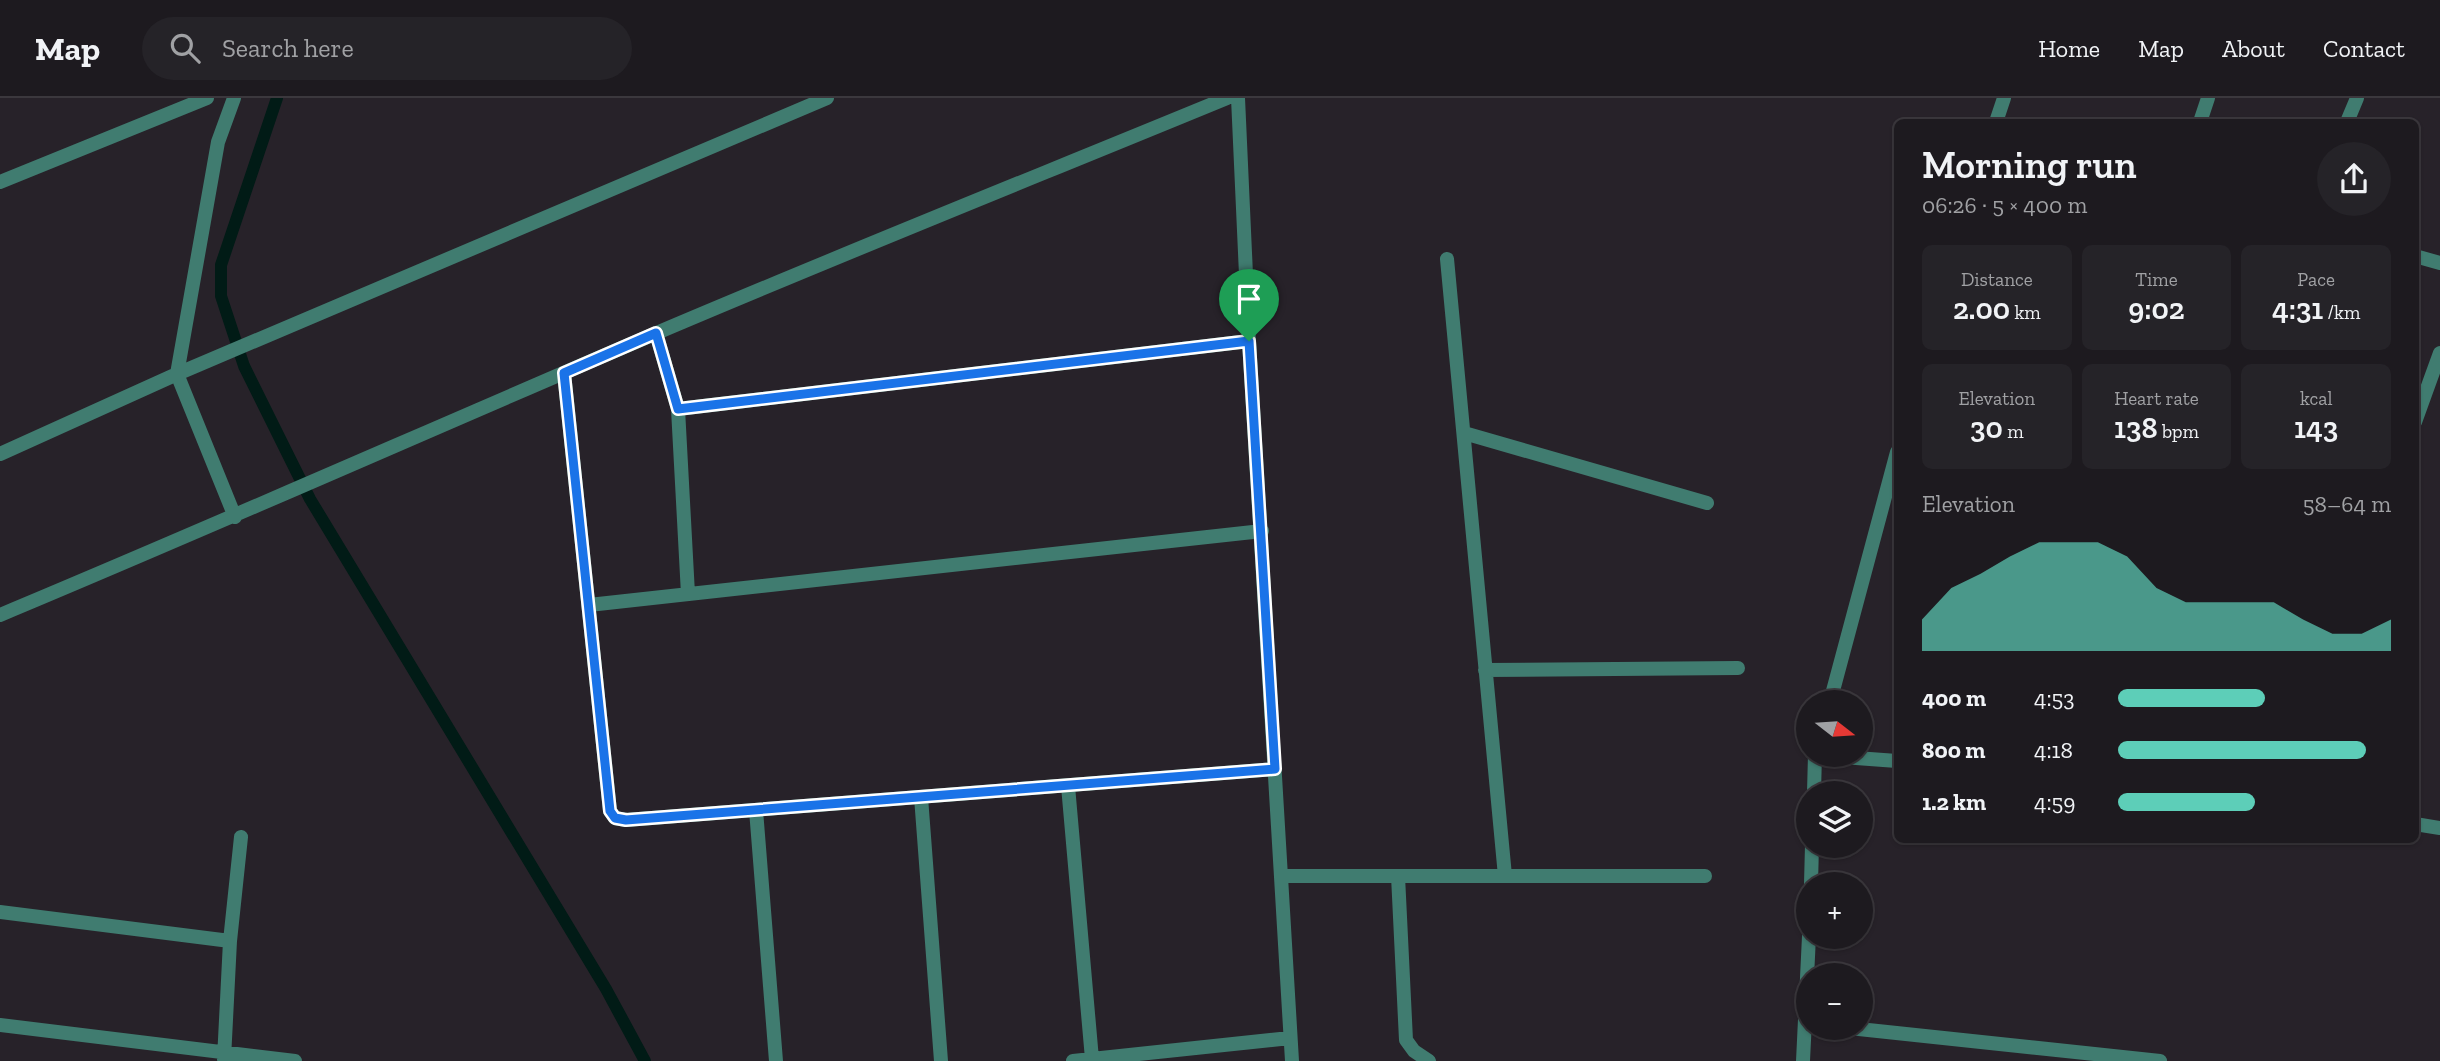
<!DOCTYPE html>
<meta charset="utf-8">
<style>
:root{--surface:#1d1a1f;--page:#252328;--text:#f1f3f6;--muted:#a0a1a4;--line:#3b383d;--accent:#5dceb8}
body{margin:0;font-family:"Zilla Slab",serif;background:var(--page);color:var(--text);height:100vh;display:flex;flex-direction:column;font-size:26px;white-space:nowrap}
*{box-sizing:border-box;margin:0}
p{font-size:23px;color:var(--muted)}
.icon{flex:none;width:38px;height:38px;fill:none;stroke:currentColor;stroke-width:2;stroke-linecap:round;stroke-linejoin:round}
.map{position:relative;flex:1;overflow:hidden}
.sheet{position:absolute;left:1894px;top:21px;width:525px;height:724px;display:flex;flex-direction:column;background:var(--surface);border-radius:10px;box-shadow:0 2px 5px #0004,0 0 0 2px var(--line)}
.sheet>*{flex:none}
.needle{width:46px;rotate:107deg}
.controls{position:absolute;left:1796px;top:592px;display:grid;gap:14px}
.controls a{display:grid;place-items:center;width:77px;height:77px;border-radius:50%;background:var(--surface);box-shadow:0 2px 5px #0004,0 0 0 2px var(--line);font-size:35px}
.pin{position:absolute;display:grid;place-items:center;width:60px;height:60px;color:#fff;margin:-72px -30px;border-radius:50% 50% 50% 0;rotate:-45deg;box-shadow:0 0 7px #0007}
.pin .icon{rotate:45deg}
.round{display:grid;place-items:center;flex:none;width:74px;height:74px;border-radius:37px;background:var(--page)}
.head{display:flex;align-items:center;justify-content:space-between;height:119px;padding:0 28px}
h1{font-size:38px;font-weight:600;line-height:52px}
.metrics{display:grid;grid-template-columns:repeat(3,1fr);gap:10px;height:119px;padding:7px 28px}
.metrics div{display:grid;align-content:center;border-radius:10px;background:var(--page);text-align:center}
.metrics b{font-size:30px;font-weight:600}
.metrics small{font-size:19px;font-weight:400}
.metrics p{font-size:19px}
.chart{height:196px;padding:14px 28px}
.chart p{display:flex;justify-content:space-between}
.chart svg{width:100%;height:126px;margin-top:7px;fill:var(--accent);opacity:.7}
ul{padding:0 28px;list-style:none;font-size:23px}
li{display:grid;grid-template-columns:112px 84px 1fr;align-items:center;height:52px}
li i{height:18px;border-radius:9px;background:var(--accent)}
header{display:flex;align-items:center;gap:42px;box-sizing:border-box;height:98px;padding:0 35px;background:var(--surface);border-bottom:2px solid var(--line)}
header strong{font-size:33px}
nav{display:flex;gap:38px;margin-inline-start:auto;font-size:24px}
.search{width:490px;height:63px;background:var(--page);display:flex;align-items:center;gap:18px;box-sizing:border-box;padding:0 24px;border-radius:38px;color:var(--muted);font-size:26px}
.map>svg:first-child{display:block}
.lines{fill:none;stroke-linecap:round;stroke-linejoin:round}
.stream{stroke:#011b16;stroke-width:12}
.minor{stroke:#407c70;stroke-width:14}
.route-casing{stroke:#fff;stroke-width:14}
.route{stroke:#1a73e8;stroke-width:9}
</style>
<header>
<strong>Map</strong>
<div class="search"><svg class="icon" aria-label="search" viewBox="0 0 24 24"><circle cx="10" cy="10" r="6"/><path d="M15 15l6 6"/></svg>Search here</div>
<nav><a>Home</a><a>Map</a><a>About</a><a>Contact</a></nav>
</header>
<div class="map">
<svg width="2440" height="963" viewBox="0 0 2440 963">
<rect width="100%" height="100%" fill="#272229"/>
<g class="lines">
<!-- stream -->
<path class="stream" d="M277 0 221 167V198L244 268 310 401 606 891 645 963"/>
<!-- minor -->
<path class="minor" d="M234 0 218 44 177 276 235 419
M1238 0 1249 243 1292 963
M1996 24 2004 0
M2200 24 2208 0
M2347 24 2357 0
M0 84 207 0
M2415 158 2440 165
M1447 161 1505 778
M656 235 678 311 1249 243
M564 275 610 713 615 720 626 722 1275 671
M678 311 688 496
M2415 324 2440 255
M1464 335 1707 405
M0 356 177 276 827 0
M589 507 1262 433
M0 517C218 426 434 330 652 237 842 156 1035 79 1227 0
M1485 572 1738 570
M1830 604 1897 354
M1815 657 1897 663
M1068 688 1092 961
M1814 695 1815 656
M921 699 941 963
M756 712 776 963
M2415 726 2440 730
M1282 778H1705
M1398 778 1406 942 1414 953 1429 963
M1811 786 1812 747
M0 814 230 843
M0 927 295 963
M1840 929 2160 963
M224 961 230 843 241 739
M1073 963 1290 940
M1803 963 1809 838"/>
</g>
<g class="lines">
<defs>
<path id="route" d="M656 235 678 311 1249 243 1275 671 626 722 615 720 610 713 564 275Z"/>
</defs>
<!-- route casing -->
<use href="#route" class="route-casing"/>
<!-- route -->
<use href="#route" class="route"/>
</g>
</svg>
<div class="controls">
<a><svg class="needle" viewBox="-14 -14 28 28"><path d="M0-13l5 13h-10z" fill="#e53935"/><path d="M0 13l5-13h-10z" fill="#a0a1a4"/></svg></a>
<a><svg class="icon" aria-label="layers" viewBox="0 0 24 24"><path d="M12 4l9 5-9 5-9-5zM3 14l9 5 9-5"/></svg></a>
<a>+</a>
<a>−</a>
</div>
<div class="pin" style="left:1249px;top:243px;background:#1e9e55"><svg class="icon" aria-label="arrive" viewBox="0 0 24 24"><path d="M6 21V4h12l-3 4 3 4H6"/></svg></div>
<section class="sheet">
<div class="head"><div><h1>Morning run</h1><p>06:26 · 5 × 400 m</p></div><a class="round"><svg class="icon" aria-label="share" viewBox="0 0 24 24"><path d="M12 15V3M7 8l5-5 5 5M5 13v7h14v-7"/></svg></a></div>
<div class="metrics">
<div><p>Distance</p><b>2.00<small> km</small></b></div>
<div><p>Time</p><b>9:02</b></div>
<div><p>Pace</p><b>4:31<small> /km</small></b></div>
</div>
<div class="metrics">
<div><p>Elevation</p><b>30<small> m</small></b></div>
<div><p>Heart rate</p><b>138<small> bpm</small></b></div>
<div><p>kcal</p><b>143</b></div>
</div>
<div class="chart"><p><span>Elevation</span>58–64 m</p>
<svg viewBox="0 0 160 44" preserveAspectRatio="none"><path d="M0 44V33L10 22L20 17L30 11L40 6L50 6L60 6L70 11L80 22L90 27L100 27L110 27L120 27L130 33L140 38L150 38L160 33V44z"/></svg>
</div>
<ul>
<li><b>400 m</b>4:53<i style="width:54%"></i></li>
<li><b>800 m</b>4:18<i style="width:91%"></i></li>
<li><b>1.2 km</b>4:59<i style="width:50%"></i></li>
</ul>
</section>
</div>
